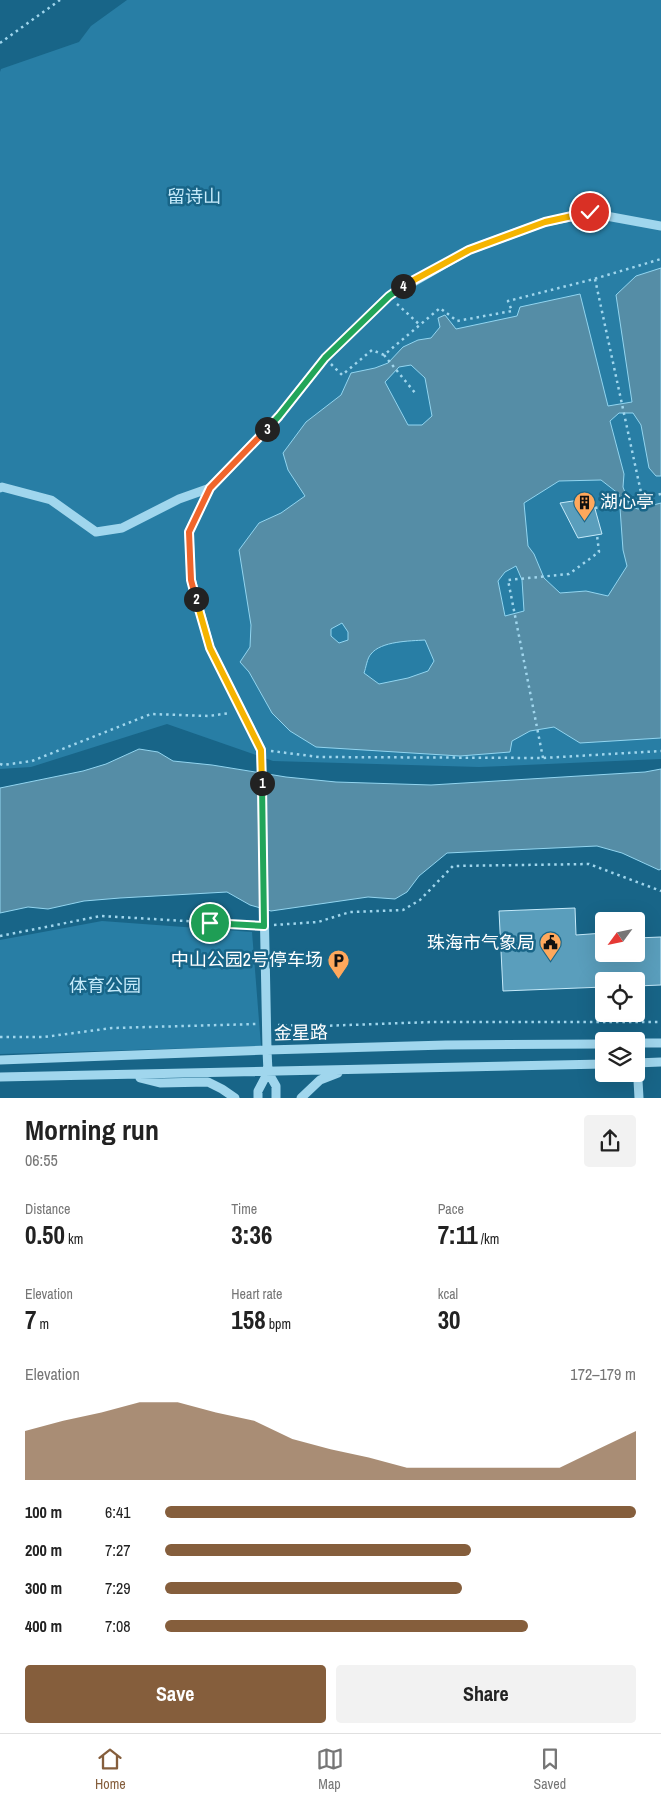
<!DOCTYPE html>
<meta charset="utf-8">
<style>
:root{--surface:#fff;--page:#f2f2f2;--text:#222;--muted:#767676;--line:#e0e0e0;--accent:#855e3c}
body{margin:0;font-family:"Archivo Narrow","Noto Sans SC",sans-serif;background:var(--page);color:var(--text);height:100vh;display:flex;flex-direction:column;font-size:19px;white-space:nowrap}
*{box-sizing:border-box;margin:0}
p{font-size:16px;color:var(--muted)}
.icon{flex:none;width:28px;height:28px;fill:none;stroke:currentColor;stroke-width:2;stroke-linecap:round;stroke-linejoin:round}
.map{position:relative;height:1098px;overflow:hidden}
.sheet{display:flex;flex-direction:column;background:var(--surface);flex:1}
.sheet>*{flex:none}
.needle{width:32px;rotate:237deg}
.buttons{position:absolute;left:595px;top:912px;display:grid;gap:10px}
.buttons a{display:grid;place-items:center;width:50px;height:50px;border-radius:5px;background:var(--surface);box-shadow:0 5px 20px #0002;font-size:25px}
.pin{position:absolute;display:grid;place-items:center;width:42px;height:42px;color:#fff;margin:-21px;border:2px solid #fff;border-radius:50%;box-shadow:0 1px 5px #0007}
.km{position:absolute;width:25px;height:25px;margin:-12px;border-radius:50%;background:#222;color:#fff;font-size:14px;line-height:25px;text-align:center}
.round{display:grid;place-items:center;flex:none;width:52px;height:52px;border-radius:5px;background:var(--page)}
.head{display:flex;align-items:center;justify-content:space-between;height:85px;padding:0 25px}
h1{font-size:28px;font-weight:700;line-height:38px}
.stats{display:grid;grid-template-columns:repeat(3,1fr);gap:8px;height:85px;padding:5px 25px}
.stats div{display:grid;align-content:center}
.stats b{font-size:25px;font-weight:700}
.stats small{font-size:14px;font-weight:400}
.stats p{font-size:14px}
.chart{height:140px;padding:10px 25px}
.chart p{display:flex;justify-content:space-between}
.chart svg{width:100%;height:90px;margin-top:5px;fill:var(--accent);opacity:.7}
.primary-button{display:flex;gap:10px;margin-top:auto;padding:10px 25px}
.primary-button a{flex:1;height:58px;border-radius:5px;background:var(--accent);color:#fff;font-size:20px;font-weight:700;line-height:58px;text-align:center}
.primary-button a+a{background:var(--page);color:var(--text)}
ul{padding:0 25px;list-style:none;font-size:16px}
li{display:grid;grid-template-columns:80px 60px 1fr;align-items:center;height:38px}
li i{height:12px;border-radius:6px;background:var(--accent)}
.dock{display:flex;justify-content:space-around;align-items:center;height:70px;border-top:1px solid var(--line);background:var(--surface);font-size:14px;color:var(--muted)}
.dock a{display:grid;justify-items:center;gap:2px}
.dock .selected{color:var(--accent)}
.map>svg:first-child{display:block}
.green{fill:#287ea5}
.water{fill:#558da6;stroke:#92d5f0;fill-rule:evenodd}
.building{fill:#5a9ebc;stroke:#c5eafa}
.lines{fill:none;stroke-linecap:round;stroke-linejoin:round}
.path{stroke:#a0d6ed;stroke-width:2.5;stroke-dasharray:2.5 4;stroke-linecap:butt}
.minor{stroke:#a0d6ed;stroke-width:9}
.split-1-casing{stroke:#fff;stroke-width:10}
.split-2-casing{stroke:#fff;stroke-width:10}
.split-3-casing{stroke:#fff;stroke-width:10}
.split-4-casing{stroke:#fff;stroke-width:10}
.split-5-casing{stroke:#fff;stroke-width:10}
.split-1{stroke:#22a559;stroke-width:6}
.split-2{stroke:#f5b400;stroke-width:6}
.split-3{stroke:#f0652b;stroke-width:6}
.split-4{stroke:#22a559;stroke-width:6}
.split-5{stroke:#f5b400;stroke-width:6}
.labels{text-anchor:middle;stroke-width:5;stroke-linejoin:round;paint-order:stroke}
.park-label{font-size:18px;fill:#c5eafa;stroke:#186588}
.poi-label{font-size:18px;fill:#fff;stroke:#186588;text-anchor:end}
.street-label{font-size:18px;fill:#fff;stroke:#186588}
</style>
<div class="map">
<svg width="661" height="1098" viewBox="0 0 661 1098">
<rect width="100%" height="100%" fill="#186588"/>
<!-- green -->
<path class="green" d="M127 0H661V759L479 767 273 761 167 724 31 767 0 769V72L1 69 79 42 91 26Z
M102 921 252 932 261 1046 0 1054V940Z"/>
<!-- water -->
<path class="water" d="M661 268V476H656L649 468 641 425 633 413H619L610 421 624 474 623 487 630 506 638 509 661 503V738L580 743 554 727 530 731 512 741 510 752 460 756 316 747 290 731 272 713 249 672 240 662 250 647 251 625 239 550 259 523 281 513 305 496 288 470 283 453 306 422 341 395 351 373 375 368 388 363 403 347 418 340 431 338 440 327 438 318 445 315 456 329 517 316 520 307 580 294 608 406 632 402 616 295 636 276ZM411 365 425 378 432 416 422 425H408L385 382 399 367ZM601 480 619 494 623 550 627 566 608 596 586 591 560 593 544 578 534 554 528 546 524 503 559 481ZM516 566 522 580 524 611 505 616 498 581 505 572ZM342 623 348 632V640L339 643 331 636V629ZM425 640 434 661 428 671 408 678 379 684 364 673C366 668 367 658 371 654 381 641 410 641 425 640Z
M139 749 158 752 173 761 212 765 286 777 336 782 431 785 645 772 661 769V869L659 870 622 853 597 846 447 853 419 876 407 892 395 899 368 897 271 911 250 905 227 892 120 898 84 901 48 909 28 907 0 913V788L83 771 106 764Z"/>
<!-- building -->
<path class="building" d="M592 498 602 534 578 538 560 503Z
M575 908 576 935 604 933V954H636V938L661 937V985L636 986V981H604V987L503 991 499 911Z"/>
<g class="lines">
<!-- path -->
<path class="path" d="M0 43 60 0
M595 279 642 497
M397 304 420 325
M384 355 416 394
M331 364 342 375 372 350 384 355 440 308 457 321 512 311 508 301 594 279 661 259
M595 508 661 494
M271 751 319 757 543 758 661 751
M543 758 508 580 569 574 599 552 597 535
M0 764 3 765 32 761 151 714 209 716 230 713
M274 925 318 922 350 912 403 910 420 900 453 866 589 864 661 891
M0 936 101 916 254 925
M278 1025 320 1026 432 1022H661
M0 1037H44L112 1028 257 1024"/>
<!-- minor -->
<path class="minor" d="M0 488 2 487 51 500 96 532 122 528 179 499 210 488 279 416 325 358 389 296 469 250 545 222 590 213 661 226
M210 488 189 532 191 579 210 648 261 749 267 1050 268 1072 276 1086V1098
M636 1043H661
M0 1060 267 1050 446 1045 604 1044
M636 1063 661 1062
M0 1077 604 1064
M140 1078 160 1083 208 1082 222 1089 235 1098
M258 1098V1091L268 1072
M301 1098 320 1080 338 1073
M639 1098 637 1063 639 1043"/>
</g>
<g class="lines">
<defs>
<path id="split-1" d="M210 923 264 926 262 783"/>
<path id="split-2" d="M196 599 210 648 261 750 262 783"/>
<path id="split-3" d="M196 599 191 580 189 532 210 488 267 429"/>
<path id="split-4" d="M267 429 279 416 325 358 389 296 403 286"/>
<path id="split-5" d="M403 286 469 250 545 222 590 212"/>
</defs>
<!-- split-1 casing -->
<use href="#split-1" class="split-1-casing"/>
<!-- split-2 casing -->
<use href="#split-2" class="split-2-casing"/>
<!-- split-3 casing -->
<use href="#split-3" class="split-3-casing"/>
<!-- split-4 casing -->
<use href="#split-4" class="split-4-casing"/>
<!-- split-5 casing -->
<use href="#split-5" class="split-5-casing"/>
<!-- split-1 -->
<use href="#split-1" class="split-1"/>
<!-- split-2 -->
<use href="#split-2" class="split-2"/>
<!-- split-3 -->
<use href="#split-3" class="split-3"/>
<!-- split-4 -->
<use href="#split-4" class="split-4"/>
<!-- split-5 -->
<use href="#split-5" class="split-5"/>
</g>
<!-- icons -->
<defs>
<symbol id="building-pin" viewBox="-11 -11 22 30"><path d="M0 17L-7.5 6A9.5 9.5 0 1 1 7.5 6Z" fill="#ffa85c" stroke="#186588"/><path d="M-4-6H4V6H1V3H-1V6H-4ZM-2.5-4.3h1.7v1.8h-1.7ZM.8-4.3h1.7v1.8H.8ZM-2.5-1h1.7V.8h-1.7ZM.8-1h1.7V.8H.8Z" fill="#111"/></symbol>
<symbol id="civic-pin" viewBox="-11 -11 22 30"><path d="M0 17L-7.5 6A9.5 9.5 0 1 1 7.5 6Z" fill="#ffa85c" stroke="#186588"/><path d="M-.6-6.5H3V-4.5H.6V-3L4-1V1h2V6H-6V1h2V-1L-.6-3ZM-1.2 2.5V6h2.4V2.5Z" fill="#111"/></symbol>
<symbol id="parking-pin" viewBox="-11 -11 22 30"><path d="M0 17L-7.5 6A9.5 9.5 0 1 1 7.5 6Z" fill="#ffa85c" stroke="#186588"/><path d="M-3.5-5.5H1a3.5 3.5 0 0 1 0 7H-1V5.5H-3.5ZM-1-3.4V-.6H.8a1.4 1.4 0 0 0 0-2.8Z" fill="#111"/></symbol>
</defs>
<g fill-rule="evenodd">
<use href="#building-pin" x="572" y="490" width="25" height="34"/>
<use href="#civic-pin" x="538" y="930" width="25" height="34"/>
<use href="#parking-pin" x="326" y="948" width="25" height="34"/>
</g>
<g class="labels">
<!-- park labels -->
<g class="park-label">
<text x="194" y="203">留诗山</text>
<text x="105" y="992">体育公园</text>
</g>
<!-- poi labels -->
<g class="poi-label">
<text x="600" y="508" text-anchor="start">湖心亭</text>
<text x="535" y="949">珠海市气象局</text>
<text x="323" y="966">中山公园2号停车场</text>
</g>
<!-- street labels -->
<g class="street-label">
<text transform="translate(301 1033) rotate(-1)" y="6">金星路</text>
</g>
</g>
</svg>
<div class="buttons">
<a><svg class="needle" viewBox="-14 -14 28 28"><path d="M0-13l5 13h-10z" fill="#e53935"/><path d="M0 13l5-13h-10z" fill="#767676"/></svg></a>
<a><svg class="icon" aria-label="locate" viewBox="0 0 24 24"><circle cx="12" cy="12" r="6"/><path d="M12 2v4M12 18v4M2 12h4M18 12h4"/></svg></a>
<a><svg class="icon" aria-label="layers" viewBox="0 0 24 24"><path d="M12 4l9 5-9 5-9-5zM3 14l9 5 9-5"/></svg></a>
</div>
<div class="pin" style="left:210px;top:923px;background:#1e9e55"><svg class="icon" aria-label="arrive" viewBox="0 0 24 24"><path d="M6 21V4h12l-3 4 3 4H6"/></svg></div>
<div class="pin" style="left:590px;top:212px;background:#d93025"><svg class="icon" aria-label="check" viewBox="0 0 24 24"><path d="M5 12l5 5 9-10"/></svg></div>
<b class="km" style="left:262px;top:783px">1</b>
<b class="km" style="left:196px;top:599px">2</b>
<b class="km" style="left:267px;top:429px">3</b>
<b class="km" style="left:403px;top:286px">4</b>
</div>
<section class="sheet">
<div class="head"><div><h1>Morning run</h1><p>06:55</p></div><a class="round"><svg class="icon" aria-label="share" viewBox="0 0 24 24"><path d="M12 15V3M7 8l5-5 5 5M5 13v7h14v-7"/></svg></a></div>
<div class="stats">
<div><p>Distance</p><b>0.50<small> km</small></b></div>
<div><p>Time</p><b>3:36</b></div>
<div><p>Pace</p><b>7:11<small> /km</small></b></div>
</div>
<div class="stats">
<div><p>Elevation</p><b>7<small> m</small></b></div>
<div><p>Heart rate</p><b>158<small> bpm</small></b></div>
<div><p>kcal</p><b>30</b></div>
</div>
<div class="chart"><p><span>Elevation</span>172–179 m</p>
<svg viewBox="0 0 160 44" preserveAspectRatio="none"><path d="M0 44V20L10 15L20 11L30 6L40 6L50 11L60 15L70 24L80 29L90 33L100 38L110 38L120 38L130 38L140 38L150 29L160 20V44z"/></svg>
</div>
<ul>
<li><b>100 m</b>6:41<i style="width:100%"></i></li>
<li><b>200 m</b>7:27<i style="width:65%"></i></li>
<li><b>300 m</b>7:29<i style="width:63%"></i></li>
<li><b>400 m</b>7:08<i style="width:77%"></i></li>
</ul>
<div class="primary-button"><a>Save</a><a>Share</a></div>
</section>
<nav class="dock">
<a class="selected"><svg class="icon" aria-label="home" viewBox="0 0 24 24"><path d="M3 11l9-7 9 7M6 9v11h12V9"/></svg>Home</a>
<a><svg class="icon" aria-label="map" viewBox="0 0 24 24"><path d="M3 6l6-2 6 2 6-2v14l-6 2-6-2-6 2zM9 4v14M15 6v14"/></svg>Map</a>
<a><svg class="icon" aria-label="saved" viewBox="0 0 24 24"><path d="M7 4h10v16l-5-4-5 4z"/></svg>Saved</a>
</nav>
